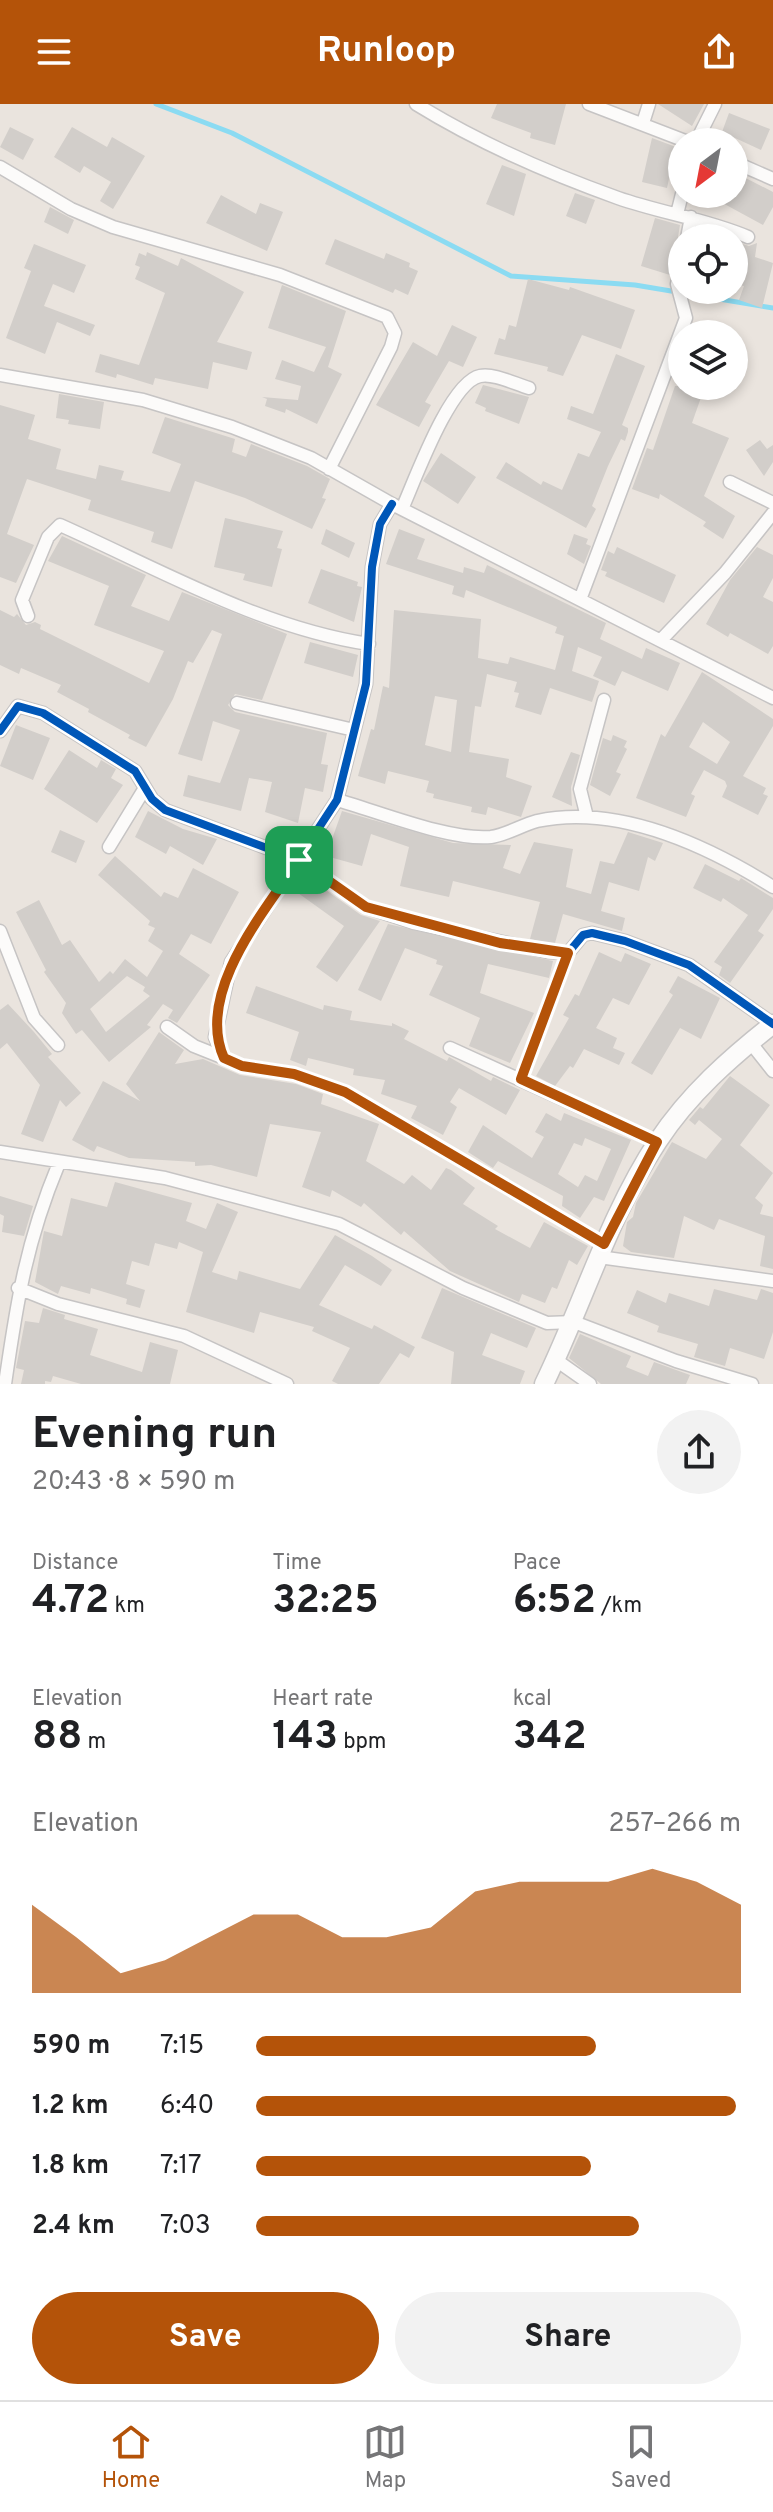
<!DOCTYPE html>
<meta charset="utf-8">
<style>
:root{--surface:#fff;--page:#f2f2f2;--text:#202124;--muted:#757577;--line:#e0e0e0;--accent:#b45309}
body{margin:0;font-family:Overpass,sans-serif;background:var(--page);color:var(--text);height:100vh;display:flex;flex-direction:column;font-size:30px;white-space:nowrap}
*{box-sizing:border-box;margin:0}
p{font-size:26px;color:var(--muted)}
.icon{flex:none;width:44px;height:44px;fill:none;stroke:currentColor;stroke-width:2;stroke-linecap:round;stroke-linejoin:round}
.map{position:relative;height:1280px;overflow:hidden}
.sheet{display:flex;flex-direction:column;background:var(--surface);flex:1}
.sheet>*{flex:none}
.needle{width:52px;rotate:212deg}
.controls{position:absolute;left:668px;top:24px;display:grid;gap:16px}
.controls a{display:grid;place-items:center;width:80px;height:80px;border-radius:50%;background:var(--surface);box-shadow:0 4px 12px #0003;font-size:40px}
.pin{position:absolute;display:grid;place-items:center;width:68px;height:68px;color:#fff;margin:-34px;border-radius:16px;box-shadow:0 4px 12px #0006}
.round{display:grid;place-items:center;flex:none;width:84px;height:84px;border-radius:42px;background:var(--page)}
.summary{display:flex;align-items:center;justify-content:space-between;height:136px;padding:0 32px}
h1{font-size:44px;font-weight:700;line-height:60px}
.stats{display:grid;grid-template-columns:repeat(3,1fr);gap:12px;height:136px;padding:8px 32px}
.stats div{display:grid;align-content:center}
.stats b{font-size:40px;font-weight:700}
.stats small{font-size:22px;font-weight:400}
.stats p{font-size:22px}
.chart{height:224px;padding:16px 32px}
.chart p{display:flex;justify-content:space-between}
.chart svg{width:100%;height:144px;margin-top:8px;fill:var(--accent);opacity:.7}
.button{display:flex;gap:16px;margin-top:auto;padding:16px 32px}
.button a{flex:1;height:92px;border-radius:48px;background:var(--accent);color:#fff;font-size:32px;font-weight:700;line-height:92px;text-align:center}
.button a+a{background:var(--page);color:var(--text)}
ul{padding:0 32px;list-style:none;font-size:26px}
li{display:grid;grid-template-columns:128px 96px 1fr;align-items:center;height:60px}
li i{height:20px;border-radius:10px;background:var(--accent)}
header{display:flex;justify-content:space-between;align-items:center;height:104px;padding:0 32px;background:var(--accent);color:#fff;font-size:36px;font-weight:700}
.dock{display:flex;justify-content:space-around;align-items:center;height:112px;border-top:2px solid var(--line);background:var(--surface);font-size:22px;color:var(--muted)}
.dock a{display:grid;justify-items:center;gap:4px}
.dock .on{color:var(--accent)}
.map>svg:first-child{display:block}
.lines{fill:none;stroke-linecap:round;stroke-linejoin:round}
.stream{stroke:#8bdbf2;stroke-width:5}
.building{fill:#d2ceca;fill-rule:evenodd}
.street-casing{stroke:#c6c4c4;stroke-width:15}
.secondary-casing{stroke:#c6c4c4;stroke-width:21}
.street{stroke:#fcfbfa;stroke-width:12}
.secondary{stroke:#fcfbfa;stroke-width:18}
.cycleway-casing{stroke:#fff;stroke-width:13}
.cycleway{stroke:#0057b8;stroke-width:8}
.route-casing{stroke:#fff;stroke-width:16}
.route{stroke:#b45309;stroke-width:10}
</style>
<header><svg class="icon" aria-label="menu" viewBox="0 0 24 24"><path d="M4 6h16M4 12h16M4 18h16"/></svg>Runloop<svg class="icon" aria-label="share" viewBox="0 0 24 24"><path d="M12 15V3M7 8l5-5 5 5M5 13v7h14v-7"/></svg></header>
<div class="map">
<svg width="773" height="1280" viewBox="0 0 773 1280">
<rect width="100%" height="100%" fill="#eae4de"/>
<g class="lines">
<!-- stream -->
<path class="stream" d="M156 0 232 29 511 172 635 181 773 204"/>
</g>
<!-- building -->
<path class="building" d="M497 0H566L555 41 530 34 531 29 491 14Z
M658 0H704L692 22Z
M729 9 770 25 761 46 722 28Z
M10 23 34 35 23 56 0 43Z
M72 23 107 43 112 33 145 52 113 105 100 97 111 78 84 62 80 69 54 53Z
M652 34 676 43 667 84 642 78Z
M502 61 526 70 514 112 486 100Z
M734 68 773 88V103L763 121 706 90H734Z
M575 89 595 96 586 120 566 112Z
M221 91 256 110 260 99 283 108 267 147 206 119Z
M50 103 74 116 68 130 44 118Z
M655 114 680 121 678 133 682 146 674 155 670 171 641 162Z
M335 135 384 155 386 149 410 159 409 163 418 167 408 191 395 185 393 189 325 160Z
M734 137 749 142 757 139 755 153 773 159 762 204 739 196 744 182 734 180Z
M34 140 86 161 74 189 53 180 44 202 95 221 90 232 57 218 45 250 6 234 31 167 24 164Z
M147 148 178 162 181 154 244 188 217 238 252 248 247 266 213 258 208 285 155 274 153 281 117 270 116 274 95 268 100 250 139 261 165 189 135 175 140 163 135 161 139 149 146 152Z
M528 175 569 186 570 183 635 206 621 245 582 231 563 272 547 267 548 263 494 250 499 234 505 236 509 221 516 223Z
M282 181 346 207 328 263 342 270 317 320 286 305 285 309 265 302 267 295 262 293 298 296 301 282 275 275 282 256 314 268 326 243 268 224Z
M452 221 477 233 463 263 449 257 425 298 431 301 419 323 376 301 413 238 437 252Z
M616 250 645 262 622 321 628 324V328L625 337 621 335 608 362 592 402 596 405 586 424 496 374 506 358 541 381 543 377 562 386 578 349 589 353 601 328 567 315 571 302 593 310Z
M483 281 529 293 519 320 485 307 486 304 475 299Z
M675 282H705L692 319 729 334 704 392 735 412 723 435 703 422 706 418 660 390 659 395 632 385 647 344 653 346Z
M59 290 104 298 100 325 68 320 69 316 56 314Z
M0 301 35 311 28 335 61 345 56 365 96 375 99 361 124 367 121 376 170 388 181 360 152 349 165 313 235 335 232 348 246 353 251 340 307 362 330 375 322 394 326 395 312 425 245 394 195 377 172 445 151 438 154 428 88 406 91 396 27 375 7 430 34 441 16 479 0 473Z
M760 336 767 345 773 341V358L764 372 746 346Z
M441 349 476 373 458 400 423 377Z
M225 414 283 427 277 444 282 445 272 483 243 476 245 470 214 463Z
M326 425 355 439 349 454 321 440Z
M399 425 425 435 417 455 463 469 464 463 484 469 487 461 606 519 600 535 642 555 646 544 680 559 668 587 622 567 615 582 593 572 602 553 578 543 572 567 599 577 592 598 550 584 541 611 515 603 519 589 514 588 517 578 487 570 481 603 475 602 469 648 509 655 506 673 532 682 521 713 488 703 486 711 471 708 472 703 433 694 434 690 426 688 429 677 388 667 385 680 358 672 371 625 374 626 383 582 389 584 394 506 481 515 478 554 508 560 510 553 555 566 564 532 555 529 557 523 466 486 464 494 452 490 454 482 386 460ZM435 592 457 596 451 648 425 641Z
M574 430 588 435 586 440 591 442 584 460 567 450Z
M62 432 146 471 131 502 169 517 182 488 287 530 262 596 235 590 228 601 235 608 327 629 321 660 328 661 323 688 305 684 298 719 265 708 272 678 249 674 241 707 183 692 188 671 220 679 240 626 213 617 202 657 178 650 222 530 212 526 193 559 188 557 173 595 146 643 128 634 130 631 88 608 89 605 57 588 61 581 21 564 19 570 0 561V506L14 513 17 510 26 521 35 518 41 521 40 525 149 579 164 547 94 521 109 482 48 457Z
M617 443 676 471 664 499 605 472 607 468 601 466 608 447 614 450Z
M757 443 773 451V474L763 493 773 498V542L768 550 730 529 728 533 706 520 730 476Z
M321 465 358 478 357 482 362 483 354 518 308 499Z
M310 538 358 551 353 573 304 559Z
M702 568 773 615V622L743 672 766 684 763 690 768 692 758 711 722 693 727 682 725 677 704 666 691 690 695 692 686 713 636 694 661 630 665 633ZM703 618 730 638 717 660 689 643Z
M16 621 50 634 33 676 0 662Z
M613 631 627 637 624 643 627 645 616 668 621 670 610 692 590 681 603 634 611 637Z
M69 646 97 664 101 656 116 665 111 674 123 681 97 719 44 685Z
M571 648 580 651 571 683 572 702 552 693Z
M148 707 183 725 217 735 203 761 170 742 166 750 135 733Z
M342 707 453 739 511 741 503 764 520 770 534 738 573 745 566 783 591 790 600 757 614 760 628 728 663 739 655 757 648 753 639 787 609 778 601 807 625 814 622 827 563 810 555 839H549L530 835 540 798 453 777 449 793 400 782 409 743 371 730 362 762 326 752Z
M60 726 85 737 76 759 51 748Z
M115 752 161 793 164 788 178 794 193 764 239 788 211 840 191 830 179 850 210 871 177 919 168 914 173 906 163 900 147 921 151 923 109 958 82 926 76 930 62 909 66 899 44 868 46 866 16 808 39 796 62 841 70 836 99 878 110 867 113 870 125 855 147 873 163 847 148 837 155 824 148 821 150 817 98 771ZM127 872 145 883 143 887 150 892 106 928 90 905Z
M705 760 739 777 741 774 773 794V805L758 827 764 831 730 879 719 871 722 863 714 858 748 811 723 794 721 798 693 784Z
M309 774 361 811 380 817 337 878 316 863 344 822 298 789Z
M388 820 553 857 549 874 488 860 480 889 534 909 510 959 469 942 480 914 429 891 443 862 436 860 437 856 405 844 381 897 358 886Z
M599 848 621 858 625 849 651 860 629 901 613 894 596 924 617 934 613 944 625 949 619 961 584 945 573 964 570 962 555 982 536 972 569 914 563 911 575 890 579 892Z
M678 872 720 894 701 935 680 924 652 971 631 959 673 891 669 888Z
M256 882 323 906 324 901 352 907 350 916 392 922V919L409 927 404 935 447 957 449 953 491 977 493 973 520 986 506 1011 459 984 450 998 457 1003 443 1031 411 1014 417 1002 381 990 385 976 353 971 354 965 308 954 306 962 290 956 299 928 246 909Z
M8 900 34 928 52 950 48 953 81 989 66 1003 60 996 43 1038 21 1030 40 981 7 939 0 945V906Z
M159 928 184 946 175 960 203 955 240 971 296 980 323 990 321 1000 379 1020 366 1057 404 1080 412 1071 431 1086 446 1064 451 1066 475 1084 463 1100 498 1122 495 1125 530 1144 544 1118 588 1142 577 1161 569 1156 557 1185 552 1183 545 1199 522 1190 519 1198 450 1167 404 1127 401 1131 364 1099 361 1103 332 1086 330 1093 302 1083 321 1028 270 1020 257 1073 211 1061 195 1062V1058L129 1054 97 1042 94 1048 72 1036 103 977 140 997 126 980Z
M730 972 770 1001 740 1041 773 1069 755 1094 763 1101 760 1110 773 1113V1165L760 1162 765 1132 719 1115 714 1126 684 1112 674 1154 631 1148 623 1142 627 1118 633 1113 636 1099 672 1038 706 1055 722 1035 699 1016 695 1021 689 1016 700 1003 703 1005Z
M546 1009 561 1017 564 1009 631 1036 604 1097 594 1093 580 1114 562 1102 563 1092 498 1057 493 1064 468 1048 483 1021 532 1054 544 1033 535 1028ZM585 1034 611 1045 597 1077 585 1071 578 1083 558 1070 574 1039 582 1042Z
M115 1078 192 1099 186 1117 206 1125 217 1099 238 1108 212 1168 237 1176 239 1167 300 1185 335 1131 372 1152 392 1166 381 1182 345 1161 319 1201 372 1225 374 1221 415 1243 409 1254 400 1249 379 1280H338L332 1277 350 1244 312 1227 314 1223 260 1208 254 1229 186 1208 203 1148 179 1138 177 1145 155 1139 149 1162 132 1157 126 1180 145 1186 140 1204 126 1200 127 1195 91 1184 90 1190 61 1182 58 1190 35 1178 44 1127 62 1132 71 1094 107 1103Z
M0 1092 33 1102 24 1132 2 1128 4 1112 0 1110Z
M442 1184 536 1224 527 1244 491 1229 482 1251 525 1267 520 1280H451L454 1248 421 1234Z
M714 1185 757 1196 761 1185 773 1189V1228L764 1255 730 1244 725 1262 694 1253 698 1240 657 1228 659 1222 627 1209 637 1186 666 1199 669 1189 709 1202Z
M43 1204 65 1211 64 1215 98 1225 90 1251 142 1268 150 1238 178 1246 170 1280H81L53 1272 51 1278 45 1277V1280H21L24 1266 16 1264 25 1217 39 1219Z
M580 1230 631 1252 626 1263 648 1272 654 1258 690 1271 686 1280H601L569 1254Z"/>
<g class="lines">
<defs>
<path id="street" d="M416 0C479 39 548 69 618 94 661 109 706 115 748 133
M589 0 688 38
M643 19 649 0
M696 38 715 0
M734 58 773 75
M0 63 71 105 113 123 280 171 387 213 395 229 391 243 329 365
M677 110 682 90
M687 134 691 113
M0 271 143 296 232 323 311 354 392 400 773 594
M730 378 773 399
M392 400 380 420 372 463 366 580 337 696 231 858 215 933 224 954 242 962 294 970 345 988 604 1140
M402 405C415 376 450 278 480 272 494 269 515 280 529 284
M581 493 686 214 677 180 682 158
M28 512 22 496 48 433 60 421C159 465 261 524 369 540
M661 536 725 469 773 409
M237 599 354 626
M0 627 18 602 43 609 135 667 152 695 165 706 299 756 366 803 415 819 548 848 568 849 583 831 592 829 625 837 689 861 773 920
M337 696C377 707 450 737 491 733 506 731 522 721 537 717 618 700 706 741 773 783
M587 713 580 685 604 596
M109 743 145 684
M0 827 34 914 58 941
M167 923 194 942 224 954
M750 938 773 967
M450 944 657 1038
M521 975 568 849
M0 1048 165 1074 339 1120 463 1184 547 1219 574 1218 676 1257 752 1280
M599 1153 773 1177
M18 1184 58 1200 184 1232 287 1280
M556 1256 590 1280
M5 1280C17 1197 26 1138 59 1059"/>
<path id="secondary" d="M544 1280C583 1200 609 1111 658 1037 689 990 730 954 773 920"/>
</defs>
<!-- street casing -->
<use href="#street" class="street-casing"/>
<!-- secondary casing -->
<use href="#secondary" class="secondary-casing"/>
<!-- street -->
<use href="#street" class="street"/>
<!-- secondary -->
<use href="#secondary" class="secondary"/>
<defs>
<path id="cycleway" d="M392 400 380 420 372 463 366 580 337 696 231 858 215 933 224 954 242 962 294 970 345 988 604 1140
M0 627 18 602 43 609 135 667 152 695 165 706 299 756 366 803 415 819 548 848 568 849 583 831 592 829 625 837 689 861 773 920"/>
</defs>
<!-- cycleway casing -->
<use href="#cycleway" class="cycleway-casing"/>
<!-- cycleway -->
<use href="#cycleway" class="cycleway"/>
</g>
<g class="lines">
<defs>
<path id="route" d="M299 756 366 803 500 839 568 849 521 975 657 1038 604 1140 345 988 294 970 242 962 224 954C195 889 264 808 299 756Z"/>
</defs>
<!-- route casing -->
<use href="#route" class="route-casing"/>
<!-- route -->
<use href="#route" class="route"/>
</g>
</svg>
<div class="controls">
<a><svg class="needle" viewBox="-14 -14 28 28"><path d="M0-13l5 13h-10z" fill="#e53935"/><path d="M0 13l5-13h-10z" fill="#757577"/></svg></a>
<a><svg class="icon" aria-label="locate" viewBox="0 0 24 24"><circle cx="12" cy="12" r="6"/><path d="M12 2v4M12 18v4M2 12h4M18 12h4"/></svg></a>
<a><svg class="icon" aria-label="layers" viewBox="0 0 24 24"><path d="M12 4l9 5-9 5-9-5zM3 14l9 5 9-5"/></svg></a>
</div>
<div class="pin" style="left:299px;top:756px;background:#1e9e55"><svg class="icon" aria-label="arrive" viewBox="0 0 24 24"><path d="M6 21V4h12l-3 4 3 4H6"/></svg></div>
</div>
<section class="sheet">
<div class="summary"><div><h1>Evening run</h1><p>20:43 · 8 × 590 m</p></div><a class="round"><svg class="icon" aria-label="share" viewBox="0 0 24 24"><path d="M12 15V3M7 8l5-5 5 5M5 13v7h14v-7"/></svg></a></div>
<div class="stats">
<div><p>Distance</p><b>4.72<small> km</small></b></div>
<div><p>Time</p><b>32:25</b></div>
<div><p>Pace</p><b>6:52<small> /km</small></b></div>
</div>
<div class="stats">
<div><p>Elevation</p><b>88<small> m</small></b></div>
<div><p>Heart rate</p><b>143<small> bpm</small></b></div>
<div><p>kcal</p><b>342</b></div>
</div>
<div class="chart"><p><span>Elevation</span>257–266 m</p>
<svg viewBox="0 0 160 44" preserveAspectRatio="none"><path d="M0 44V17L10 27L20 38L30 34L40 27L50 20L60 20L70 27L80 27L90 24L100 13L110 10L120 10L130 10L140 6L150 10L160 17V44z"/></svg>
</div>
<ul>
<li><b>590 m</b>7:15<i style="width:70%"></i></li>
<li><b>1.2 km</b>6:40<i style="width:99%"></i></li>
<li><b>1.8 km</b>7:17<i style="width:69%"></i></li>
<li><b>2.4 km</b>7:03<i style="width:79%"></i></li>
</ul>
<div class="button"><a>Save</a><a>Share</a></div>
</section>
<nav class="dock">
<a class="on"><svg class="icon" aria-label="home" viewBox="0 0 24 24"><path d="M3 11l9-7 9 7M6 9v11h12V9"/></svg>Home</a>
<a><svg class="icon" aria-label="map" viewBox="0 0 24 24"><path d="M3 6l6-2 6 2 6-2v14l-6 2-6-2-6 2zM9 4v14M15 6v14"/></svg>Map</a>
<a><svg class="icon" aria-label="saved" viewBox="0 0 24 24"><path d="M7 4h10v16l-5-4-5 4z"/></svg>Saved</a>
</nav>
